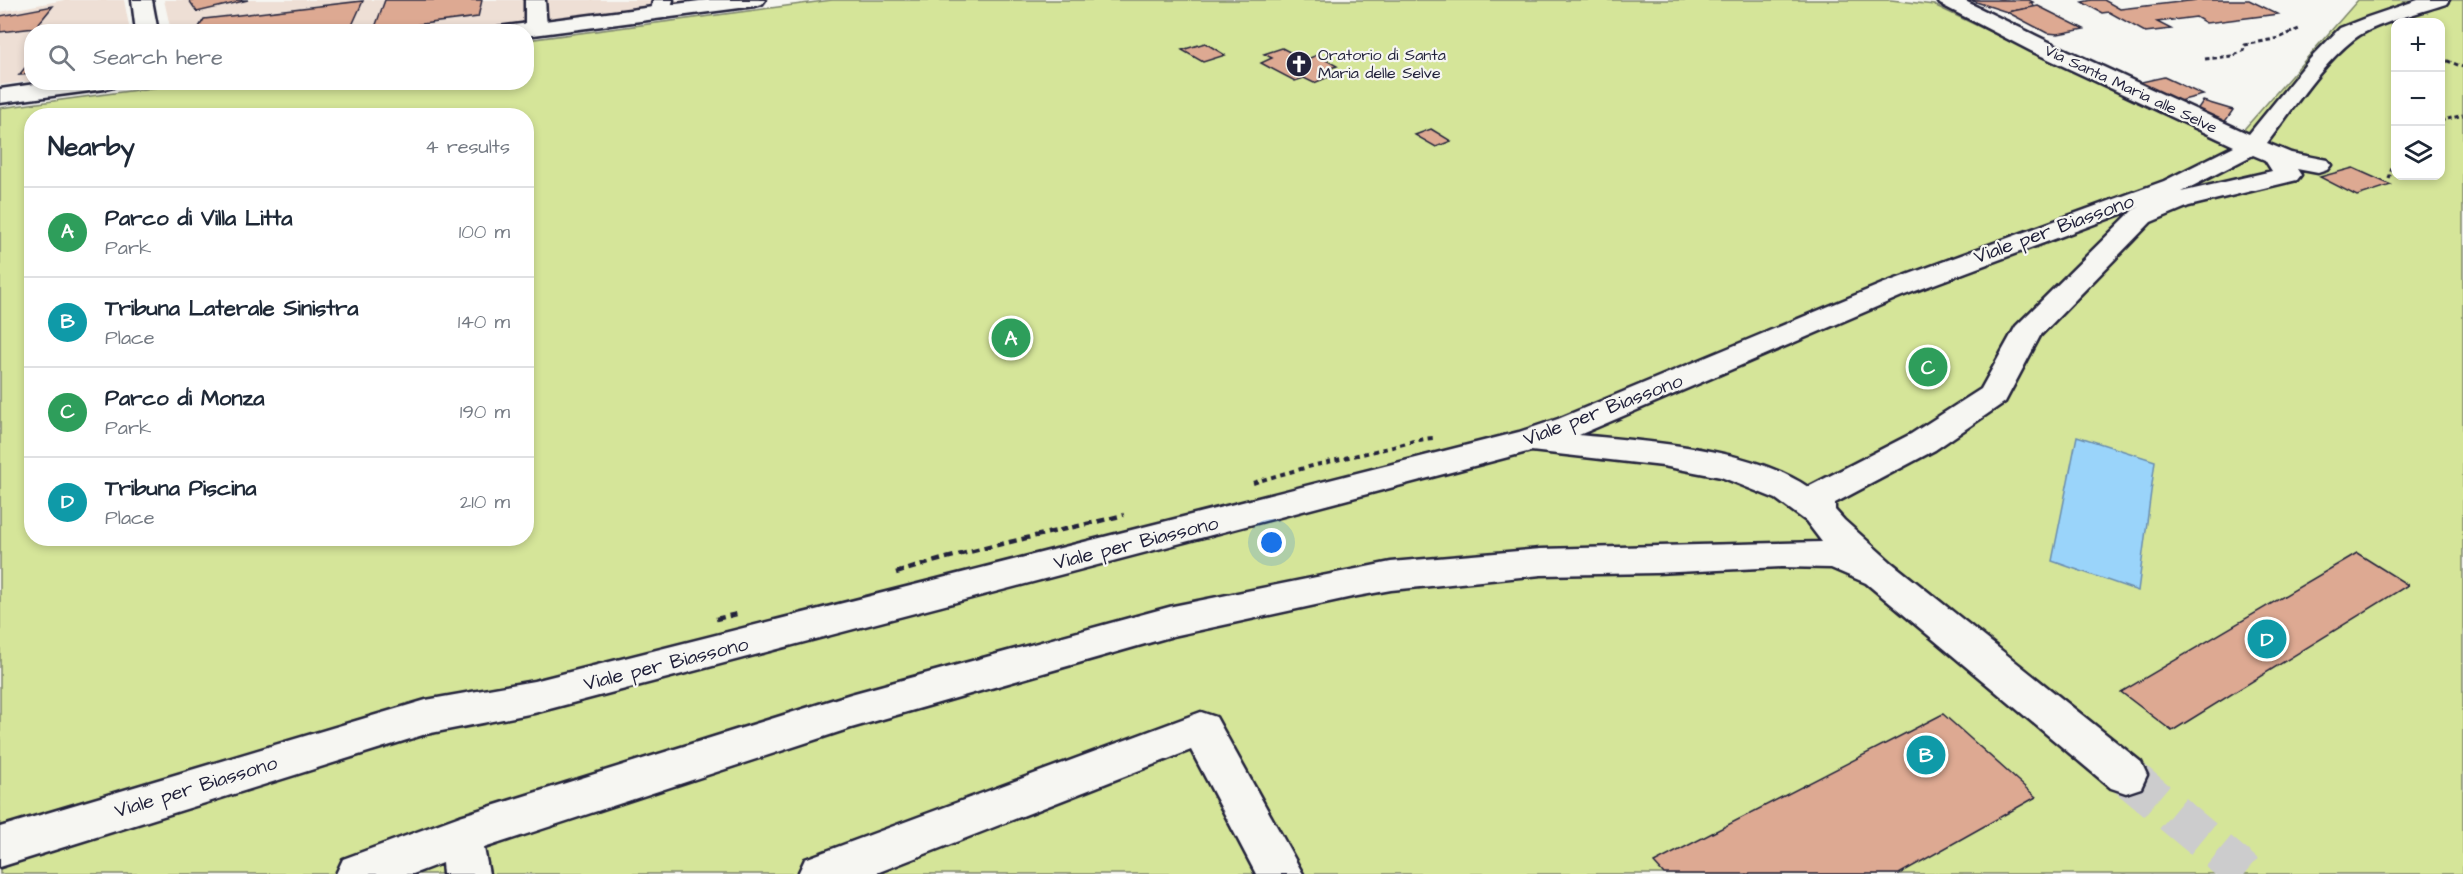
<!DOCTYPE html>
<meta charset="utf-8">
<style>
:root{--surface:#fff;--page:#f6f6f7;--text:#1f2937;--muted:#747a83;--line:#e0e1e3;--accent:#22223b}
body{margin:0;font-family:"Architects Daughter",sans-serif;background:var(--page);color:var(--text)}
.controls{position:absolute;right:18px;top:18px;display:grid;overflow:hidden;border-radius:12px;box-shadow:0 3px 9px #0003}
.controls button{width:54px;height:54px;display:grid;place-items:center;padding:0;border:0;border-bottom:2px solid var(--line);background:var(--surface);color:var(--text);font:30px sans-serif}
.you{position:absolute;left:1272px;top:543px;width:21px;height:21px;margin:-15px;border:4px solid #fff;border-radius:50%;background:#1a73e8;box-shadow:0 0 0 9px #1a73e833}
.badge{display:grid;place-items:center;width:39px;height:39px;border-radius:50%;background:var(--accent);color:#fff;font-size:20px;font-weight:700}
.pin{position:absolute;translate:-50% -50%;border:3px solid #fff;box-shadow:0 2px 6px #0006}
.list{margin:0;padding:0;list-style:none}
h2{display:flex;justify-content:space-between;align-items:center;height:78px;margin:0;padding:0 24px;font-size:26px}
h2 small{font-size:20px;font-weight:400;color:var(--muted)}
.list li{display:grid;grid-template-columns:39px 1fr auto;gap:18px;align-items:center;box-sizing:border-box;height:90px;padding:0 24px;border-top:2px solid var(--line)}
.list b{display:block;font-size:22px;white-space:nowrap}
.list p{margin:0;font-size:20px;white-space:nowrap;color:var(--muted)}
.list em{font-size:20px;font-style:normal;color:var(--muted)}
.icon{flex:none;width:33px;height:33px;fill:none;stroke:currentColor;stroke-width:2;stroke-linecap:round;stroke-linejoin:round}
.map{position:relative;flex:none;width:2463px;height:874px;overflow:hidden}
.search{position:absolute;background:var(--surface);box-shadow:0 3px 9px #0003;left:24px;top:24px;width:510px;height:66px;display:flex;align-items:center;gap:15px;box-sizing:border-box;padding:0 21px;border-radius:24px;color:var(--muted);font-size:22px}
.panel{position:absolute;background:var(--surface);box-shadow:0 3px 9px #0003;left:24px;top:108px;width:510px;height:438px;border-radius:24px}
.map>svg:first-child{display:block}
.built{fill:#eedfd5}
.green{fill:#d5e599;stroke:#7c846a;stroke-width:1.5;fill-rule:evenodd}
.water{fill:#9ad4fa;stroke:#6a8dae;stroke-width:1.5}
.building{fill:#dda992;stroke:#22223b;stroke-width:1.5}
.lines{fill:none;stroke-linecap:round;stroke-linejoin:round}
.minor-tunnel{stroke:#cccccd;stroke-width:40;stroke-dasharray:40 20;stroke-linecap:butt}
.minor-casing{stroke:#22223b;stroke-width:5}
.major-casing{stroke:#22223b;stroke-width:5}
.path-far2{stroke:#22223b;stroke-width:3;stroke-dasharray:4.5 3;stroke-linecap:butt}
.path-far1{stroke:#22223b;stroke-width:4;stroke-dasharray:5 4.5;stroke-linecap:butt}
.path{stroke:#22223b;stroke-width:4.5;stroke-dasharray:8 5;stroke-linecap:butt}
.minor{fill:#f6f6f2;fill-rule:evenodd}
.major{fill:#f6f6f2;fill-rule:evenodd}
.labels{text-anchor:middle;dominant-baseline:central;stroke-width:4.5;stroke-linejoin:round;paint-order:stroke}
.far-poi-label{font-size:16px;fill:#22223b;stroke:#f6f6f2;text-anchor:start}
.far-street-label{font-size:16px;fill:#22223b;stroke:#f6f6f2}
.street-label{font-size:20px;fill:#22223b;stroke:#f6f6f2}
</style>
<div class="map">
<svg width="2463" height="874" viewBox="0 0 2463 874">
<rect width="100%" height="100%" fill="#f6f6f2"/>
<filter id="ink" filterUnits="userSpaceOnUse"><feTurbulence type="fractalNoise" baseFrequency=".0167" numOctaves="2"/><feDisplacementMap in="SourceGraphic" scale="12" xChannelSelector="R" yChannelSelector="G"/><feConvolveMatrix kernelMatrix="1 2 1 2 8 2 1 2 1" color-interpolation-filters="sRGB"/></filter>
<g filter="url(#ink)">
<g class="built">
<path d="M64 0H124L130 31 32 32 31 81 0 85V12Z"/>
<path d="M164 0H696L445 32 171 31Z"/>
</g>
<path class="green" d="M832 0H1891L1934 5 2219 141 2238 136 2358 0H2463V874H0V108L198 82H526L527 40ZM2396 22H2440V176H2396ZM32 116H526V538H32Z"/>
<path class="water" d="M2077 436 2155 461 2138 591 2052 561Z"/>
<g class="building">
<path d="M189 0H248L197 12Z"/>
<path d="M385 0H482L478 17 374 30Z"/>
<path d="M1970 0H2029L2033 2 2030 3 2035 7 2007 12Z"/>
<path d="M2092 0H2104L2120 9 2197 0H2249L2278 14 2206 23 2196 17 2157 22 2171 29 2145 32 2109 12 2102 13 2082 2Z"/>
<path d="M363 1 349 32H196L204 19Z"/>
<path d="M53 6 35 28 0 32V16Z"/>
<path d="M2038 6 2084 29 2058 34 2047 33 2007 12Z"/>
<path d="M1205 43 1225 55 1203 62 1182 50Z"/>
<path d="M1282 48 1305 60 1317 55 1337 66 1324 70 1334 75 1314 83 1304 78 1295 81 1261 63 1272 58 1264 54Z"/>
<path d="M32 59V74L19 75Z"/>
<path d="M2164 77 2203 95 2175 102 2137 83Z"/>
<path d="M2203 101 2233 110 2224 123 2194 114Z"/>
<path d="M1431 129 1451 141 1436 147 1415 135Z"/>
<path d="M2353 168 2391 185 2357 196 2320 177Z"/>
<path d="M2357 553 2408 585 2172 731 2121 692Z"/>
<path d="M1943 714 2036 797 1899 874H1664L1654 863Z"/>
</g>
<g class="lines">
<path class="minor-tunnel" d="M2126 775 2245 874"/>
<defs>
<g id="minor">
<path d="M132 0H152L158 32H136Z"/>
<path d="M525 0H545L547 28 544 33 536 34 528 33 525 28Z"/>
<path d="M653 0H673L668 16 661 18 654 16 651 12Z"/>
<path d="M1937 0H1963L2047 41 2249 134 2310 59 2340 28 2368 17 2418 0H2449L2446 4C2422 12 2373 24 2354 39 2320 66 2294 108 2267 143L2291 153 2327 160 2331 165 2327 170 2318 173 2297 169 2301 175 2297 180 2189 206 2151 222 2040 336 2005 402 1935 450 1835 503V510L1844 520 1892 563 2141 762 2147 775 2141 788 2126 793 2111 788 1866 583 1831 568 1781 567 1656 573 1541 575 1391 590 1352 597 1173 636 851 728 484 848 489 874H443L442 863 413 874H336L343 859 460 816 851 694 1173 606 1391 562 1541 549 1822 542 1806 521 1776 499 1721 477 1663 466 1531 451 534 713 426 734 0 867V827L426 700 534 681 1519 432 1558 419 1882 284 2164 181 2234 146 2031 51 1940 4ZM2253 155 2265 160 2272 171 2181 192ZM2140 207 2133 210 2016 326 1981 389 1911 434 1808 487C1748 447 1649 442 1579 435L1902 296Z"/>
<path d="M1201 712 1216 717 1303 874H1256L1191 750 874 874H798L805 859Z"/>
</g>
<g id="major">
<path d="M707 0H765L762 4 755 6 526 36V32H496L498 27 506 26Z"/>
<path d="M49 82H116L113 87 105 89 0 103V89Z"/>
</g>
</defs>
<use href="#minor" class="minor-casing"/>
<use href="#major" class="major-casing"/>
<g class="path-far2">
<path d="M460 32 486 28"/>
<path d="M2440 58 2463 67"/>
<path d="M2205 59 2232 56 2243 51 2245 45 2279 38 2301 28"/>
<path d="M2440 121 2463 115"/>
<path d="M2389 179 2396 152"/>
</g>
<path class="path-far1" d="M1253 483C1296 469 1340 459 1384 449 1403 445 1415 439 1434 438"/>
<g class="path">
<path d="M896 573C970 549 1048 534 1124 515"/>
<path d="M716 619 741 613"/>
</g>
<use href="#minor" class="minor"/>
<use href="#major" class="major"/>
</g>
</g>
<defs>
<symbol id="church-disc" viewBox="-11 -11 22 22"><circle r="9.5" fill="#22223b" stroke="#f6f6f2"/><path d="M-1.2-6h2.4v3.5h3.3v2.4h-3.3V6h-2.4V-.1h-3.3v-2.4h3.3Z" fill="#fff"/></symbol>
</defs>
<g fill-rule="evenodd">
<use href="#church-disc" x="1284" y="49" width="30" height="30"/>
</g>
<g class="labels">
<g class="far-poi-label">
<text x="1318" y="55">Oratorio di Santa<tspan x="1318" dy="18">Maria delle Selve</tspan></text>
</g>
<g class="far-street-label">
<text transform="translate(2131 89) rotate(25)">Via Santa Maria alle Selve</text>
</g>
<g class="street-label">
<text transform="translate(2054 229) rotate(-20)">Viale per Biassono</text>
<text transform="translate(1603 410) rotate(-21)">Viale per Biassono</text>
<text transform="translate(1136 543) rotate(-14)">Viale per Biassono</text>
<text transform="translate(666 664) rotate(-14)">Viale per Biassono</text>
<text transform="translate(196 787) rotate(-17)">Viale per Biassono</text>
</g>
</g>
</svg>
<div class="controls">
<button>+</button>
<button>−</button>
<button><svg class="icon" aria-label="layers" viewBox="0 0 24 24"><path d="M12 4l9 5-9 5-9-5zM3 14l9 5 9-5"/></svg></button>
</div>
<div class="you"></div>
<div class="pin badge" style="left:1011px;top:338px;background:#2e9e5b">A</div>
<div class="pin badge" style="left:1926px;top:755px;background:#0f9aa8">B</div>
<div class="pin badge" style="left:1928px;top:367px;background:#2e9e5b">C</div>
<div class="pin badge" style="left:2267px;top:639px;background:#0f9aa8">D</div>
<div class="search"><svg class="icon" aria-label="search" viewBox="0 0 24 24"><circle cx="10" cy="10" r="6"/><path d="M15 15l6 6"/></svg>Search here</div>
<section class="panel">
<h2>Nearby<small>4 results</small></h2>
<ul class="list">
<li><span class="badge" style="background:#2e9e5b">A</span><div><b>Parco di Villa Litta</b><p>Park</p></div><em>100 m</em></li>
<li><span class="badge" style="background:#0f9aa8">B</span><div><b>Tribuna Laterale Sinistra</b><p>Place</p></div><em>140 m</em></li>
<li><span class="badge" style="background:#2e9e5b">C</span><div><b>Parco di Monza</b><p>Park</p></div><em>190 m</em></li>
<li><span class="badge" style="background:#0f9aa8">D</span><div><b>Tribuna Piscina</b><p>Place</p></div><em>210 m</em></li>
</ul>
</section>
</div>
